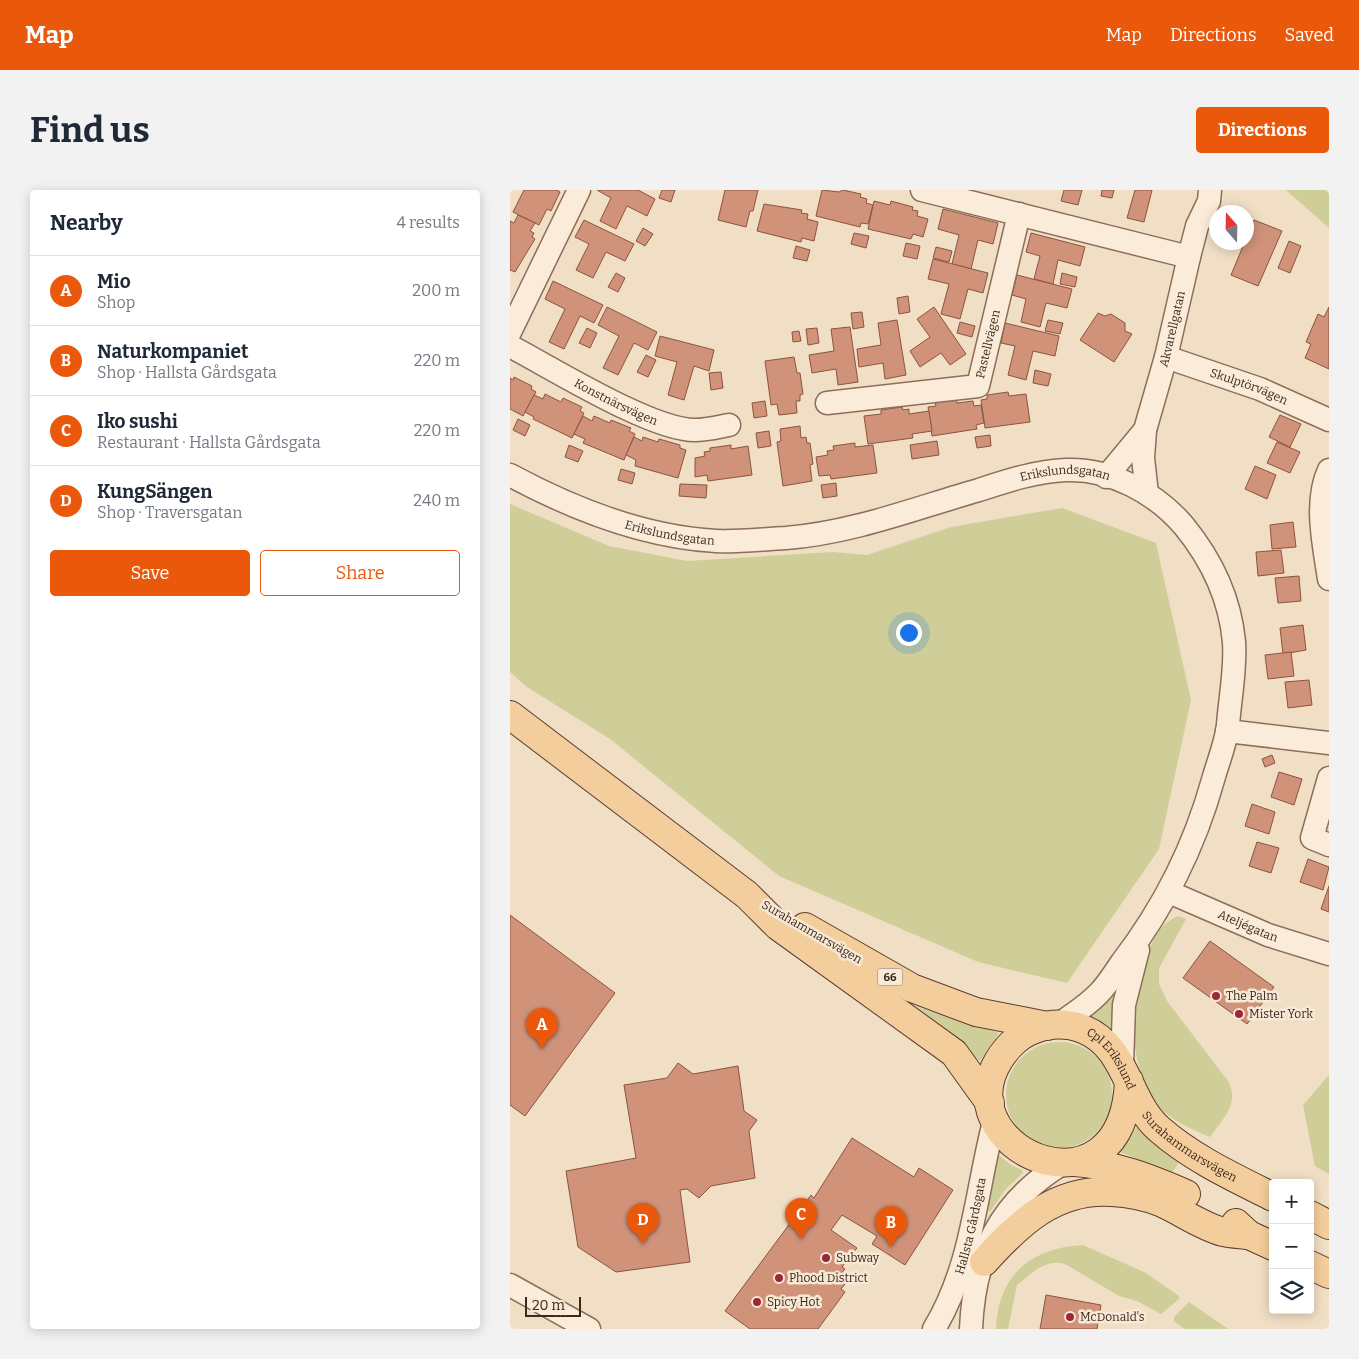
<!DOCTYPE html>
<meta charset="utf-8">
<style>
:root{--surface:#fff;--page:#f2f2f3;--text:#1f2937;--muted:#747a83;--line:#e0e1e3;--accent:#ea580c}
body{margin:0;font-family:Bitter,serif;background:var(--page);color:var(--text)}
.controls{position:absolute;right:15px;bottom:15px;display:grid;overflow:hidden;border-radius:5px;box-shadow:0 2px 12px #0003}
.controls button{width:45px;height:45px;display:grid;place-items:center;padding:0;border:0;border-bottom:1px solid var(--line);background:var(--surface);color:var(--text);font:25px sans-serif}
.compass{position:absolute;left:699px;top:15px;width:45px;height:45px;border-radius:50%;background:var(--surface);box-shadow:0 2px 12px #0003;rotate:340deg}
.scale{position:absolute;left:15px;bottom:12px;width:56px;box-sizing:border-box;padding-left:5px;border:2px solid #3c291e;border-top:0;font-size:14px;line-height:18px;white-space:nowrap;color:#3c291e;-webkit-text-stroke:4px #f7e9d5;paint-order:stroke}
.you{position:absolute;left:398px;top:442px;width:18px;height:18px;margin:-12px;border:4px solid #fff;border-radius:50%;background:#1a73e8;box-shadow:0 0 0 8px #1a73e833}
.badge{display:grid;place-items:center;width:32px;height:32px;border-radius:50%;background:var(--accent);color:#fff;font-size:16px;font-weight:700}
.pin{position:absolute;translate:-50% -41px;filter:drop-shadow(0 1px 2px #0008)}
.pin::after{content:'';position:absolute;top:26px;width:18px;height:15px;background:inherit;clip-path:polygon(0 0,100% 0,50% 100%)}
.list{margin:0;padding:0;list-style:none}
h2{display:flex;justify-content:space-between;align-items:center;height:65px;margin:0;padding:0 20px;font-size:21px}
h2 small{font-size:16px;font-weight:400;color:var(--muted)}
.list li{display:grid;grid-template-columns:32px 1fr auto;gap:15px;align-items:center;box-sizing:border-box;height:70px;padding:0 20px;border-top:1px solid var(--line)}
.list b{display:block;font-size:19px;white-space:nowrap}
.list p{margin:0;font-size:16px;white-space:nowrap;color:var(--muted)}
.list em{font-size:16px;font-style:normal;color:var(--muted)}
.actions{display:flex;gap:10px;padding:15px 20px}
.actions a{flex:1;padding:11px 0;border:1px solid var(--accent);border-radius:5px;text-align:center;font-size:18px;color:var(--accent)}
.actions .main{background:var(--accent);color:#fff}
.icon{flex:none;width:28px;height:28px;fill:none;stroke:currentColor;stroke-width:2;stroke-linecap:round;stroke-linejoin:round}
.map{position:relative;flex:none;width:819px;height:1139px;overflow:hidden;border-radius:5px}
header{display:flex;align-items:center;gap:30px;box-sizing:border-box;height:70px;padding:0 25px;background:var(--accent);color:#fff}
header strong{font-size:24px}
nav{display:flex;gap:28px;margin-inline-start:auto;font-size:18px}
.intro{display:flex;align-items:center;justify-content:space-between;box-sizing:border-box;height:120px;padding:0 30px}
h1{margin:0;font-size:35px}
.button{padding:12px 22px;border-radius:5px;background:var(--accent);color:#fff;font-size:18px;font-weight:700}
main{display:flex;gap:30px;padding:0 30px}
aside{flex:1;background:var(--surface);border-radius:5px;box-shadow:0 2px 12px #0003}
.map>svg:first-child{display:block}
.green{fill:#cfce98}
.building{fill:#d09279;stroke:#8d533e}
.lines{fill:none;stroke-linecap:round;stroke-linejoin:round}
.minor-casing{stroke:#8c6e5a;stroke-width:25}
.major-casing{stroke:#5a3d2e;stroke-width:30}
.minor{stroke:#faecd9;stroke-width:22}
.major{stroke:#f4cd9c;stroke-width:28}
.poi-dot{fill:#9e2737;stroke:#f7e9d5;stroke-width:2}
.labels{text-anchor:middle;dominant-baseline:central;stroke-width:5;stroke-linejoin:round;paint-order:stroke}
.shield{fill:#f7e9d5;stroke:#746355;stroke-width:1}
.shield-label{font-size:11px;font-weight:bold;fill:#3c291e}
.street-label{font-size:12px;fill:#3c291e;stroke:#f7e9d5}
.poi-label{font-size:12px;fill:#3c291e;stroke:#f7e9d5;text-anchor:start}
</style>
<header>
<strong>Map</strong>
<nav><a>Map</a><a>Directions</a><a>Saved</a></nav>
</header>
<div class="intro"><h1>Find us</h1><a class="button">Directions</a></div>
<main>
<aside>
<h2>Nearby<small>4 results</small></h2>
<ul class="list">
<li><span class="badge">A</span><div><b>Mio</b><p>Shop</p></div><em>200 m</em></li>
<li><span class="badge">B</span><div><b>Naturkompaniet</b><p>Shop · Hallsta Gårdsgata</p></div><em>220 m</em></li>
<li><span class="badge">C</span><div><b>Iko sushi</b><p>Restaurant · Hallsta Gårdsgata</p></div><em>220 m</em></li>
<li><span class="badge">D</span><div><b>KungSängen</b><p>Shop · Traversgatan</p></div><em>240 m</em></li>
</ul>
<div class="actions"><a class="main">Save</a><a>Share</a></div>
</aside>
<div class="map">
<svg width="819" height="1139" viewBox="0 0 819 1139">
<rect width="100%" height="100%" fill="#f0dec5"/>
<g class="green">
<path d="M776 0H819V38Z"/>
<path d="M0 314 99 356 177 371 322 362 357 365 441 337 552 318 646 353 681 510 649 659 557 793 468 772 269 686 100 549 17 497 0 482Z"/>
<path d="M668 726 676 729 649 778V794L657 811 718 891C730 914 713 928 700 947 676 937 649 925 637 900 623 869 617 816 628 784 630 775 635 767 639 759 646 744 652 733 668 726Z"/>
<path d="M601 802 604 804 602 838 578 824Z"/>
<path d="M401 815 489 843 470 871Z"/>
<circle cx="549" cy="905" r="53"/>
<path d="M819 885V984L805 976 793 915Z"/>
<path d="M627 937 641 952 669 972 662 983 610 962Z"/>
<path d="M490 966 501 975 512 980 513 983 495 1000 480 1022 477 1020 487 967Z"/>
<path d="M573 1055 636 1083 669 1106V1109L651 1124 627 1111 609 1106 557 1075C537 1067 522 1083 507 1095L498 1139H486C488 1085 520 1058 573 1055Z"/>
<path d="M679 1112 718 1139H674L664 1131V1127Z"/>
</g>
<g class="building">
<path d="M14 0H47L50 2 41 21 37 19 29 35 3 22Z"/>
<path d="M87 0H128L145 9 137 26 117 16 106 39 90 31 101 8Z"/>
<path d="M152 0H165L161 12 149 8Z"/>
<path d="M215 0H248L243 21H240L236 37 208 30Z"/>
<path d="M312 0 329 2 333 0 351 4 350 7 357 9 356 13 363 15 358 34 351 33 350 37 306 26Z"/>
<path d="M554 0H572L568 15 551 11Z"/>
<path d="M592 0H604L602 8 591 6Z"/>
<path d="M625 0H642L634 32 617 28Z"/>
<path d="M364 11 380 15 381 11 403 17 402 20 408 21 407 26 418 29 413 47 403 44 401 49 358 39Z"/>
<path d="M254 14 292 20 291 23 298 24 297 29 308 32 304 51 292 48 291 52 247 41Z"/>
<path d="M433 19 488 33 483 54 468 50 461 79 442 74 449 45 428 39Z"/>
<path d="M8 25 25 33 20 41 24 43 22 47 25 49 5 82 0 80V31L4 33Z"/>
<path d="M74 30 124 54 115 71 96 62 83 88 66 80 79 54 65 47Z"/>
<path d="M744 30 772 41 748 96 721 85Z"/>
<path d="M133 38 143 44 135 56 126 51Z"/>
<path d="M344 43 359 46 356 58 341 54Z"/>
<path d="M521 43 575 57 570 76 548 70 543 94 524 89 530 66 516 62Z"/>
<path d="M779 51 791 56 780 83 768 78Z"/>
<path d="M396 53 410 56 407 69 393 66Z"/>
<path d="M286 56 300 60 297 71 283 68Z"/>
<path d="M426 57 442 61 439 72 423 68Z"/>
<path d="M423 69 478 83 473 103 458 99 450 129 431 124 439 94 418 89Z"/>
<path d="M106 83 115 88 108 102 98 97Z"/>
<path d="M552 83 567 87 565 97 550 94Z"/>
<path d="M507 85 562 99 557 118 536 113 530 137 511 132 516 109 502 105Z"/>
<path d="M43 91 93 115 84 133 70 126 54 159 39 152 55 119 35 109Z"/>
<path d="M398 106 400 122 389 124 387 108Z"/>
<path d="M97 117 147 142 138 160 124 153 108 185 93 178 109 146 88 135Z"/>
<path d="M424 117 456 164 440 175 431 163 410 177 400 161 420 147 407 129Z"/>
<path d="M819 117V179L795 168 801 154 796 152 808 124 814 127Z"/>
<path d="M352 122 354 137 343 139 341 123Z"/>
<path d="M588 123 595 126 601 124 615 133V141L622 144 604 172 570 150Z"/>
<path d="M387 130 396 185 375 189 373 173 349 177 347 159 371 155 368 133Z"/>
<path d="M538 130 553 133 550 144 535 141Z"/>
<path d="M450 132 465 136 462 147 447 143Z"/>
<path d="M495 133 549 146 545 166 523 161 516 190 498 185 505 156 491 153Z"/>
<path d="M340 137 348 192 328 195 326 179 302 183 299 165 324 161 321 139Z"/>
<path d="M77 138 87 143 80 158 69 153Z"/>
<path d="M307 138 309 153 298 155 296 139Z"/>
<path d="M289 141 291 151 283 152 282 142Z"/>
<path d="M150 146 204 160 199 181 184 176 174 210 158 205 167 172 145 166Z"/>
<path d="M136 165 146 170 138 187 127 182Z"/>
<path d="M284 167 287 183H290L293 204 290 205V211H286L287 223 269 225 267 214 261 215 255 171Z"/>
<path d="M525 180 541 184 538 196 523 193Z"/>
<path d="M211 182 213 198 201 200 199 183Z"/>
<path d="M4 187 22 196 21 199 26 202 13 226 0 219V188L3 190Z"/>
<path d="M498 202 499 206 516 204 520 232 475 238 471 210 477 209V205Z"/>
<path d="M35 204 51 212 53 208 72 217 70 221 74 223 62 248 23 229 24 227 15 222 24 205 33 209Z"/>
<path d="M446 209 447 213 463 211 464 216 471 215 474 233 466 235 467 239 422 246 418 217 426 216 425 212Z"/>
<path d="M255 211 257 226 244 228 242 213Z"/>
<path d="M392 217 393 220 399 219V224L419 221 422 241 402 244 403 248 358 254 354 226 371 224V220Z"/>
<path d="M770 225 791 234 780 257 759 247Z"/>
<path d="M73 226 82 231 84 226 100 233 101 230 121 238 119 241 125 244 114 270 73 253 75 249 64 244Z"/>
<path d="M8 229 20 235 15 246 3 240Z"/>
<path d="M290 236 291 248 296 247 297 253H300L303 274 300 275 302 291 273 296 267 252 271 251 270 239Z"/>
<path d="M259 241 261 256 248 258 246 243Z"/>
<path d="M480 245 481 256 467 258 465 247Z"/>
<path d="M124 247 132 251 133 247 148 252 149 249 170 255V258L176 260 168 288 125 276 126 270 116 265Z"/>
<path d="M427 251 429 265 402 269 400 255Z"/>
<path d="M767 252 790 262 780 283 757 273Z"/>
<path d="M345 253V257L363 255 367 283 321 289 320 285 309 286 306 267 318 265 317 261 324 260 323 256Z"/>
<path d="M59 255 73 261 68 272 55 267Z"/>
<path d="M221 255V259L238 256 242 285 198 291 197 285 185 287V268L195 266 194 262 200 261V258Z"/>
<path d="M745 276 766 285 757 309 735 299Z"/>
<path d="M111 279 125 283 122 294 108 290Z"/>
<path d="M326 293 327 306 313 308 311 295Z"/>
<path d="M170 294 197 295 196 308 169 306Z"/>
<path d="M783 332 786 357 762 359 760 335Z"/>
<path d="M771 360 774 383 748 386 746 362Z"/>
<path d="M789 386 791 411 768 413 765 388Z"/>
<path d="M793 435 796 460 773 464 770 438Z"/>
<path d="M781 462 784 486 758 489 755 465Z"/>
<path d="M799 490 802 515 778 518 775 492Z"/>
<path d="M762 565 765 573 755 577 752 569Z"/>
<path d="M769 582 792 589 784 615 761 607Z"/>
<path d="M742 614 765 622 759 644 735 636Z"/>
<path d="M747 652 769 658 761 683 739 676Z"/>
<path d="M798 669 819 677 813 700 790 692Z"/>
<path d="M819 696V722L811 719Z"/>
<path d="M0 725 105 803 15 926 0 915Z"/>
<path d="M700 751 764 797 737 834 673 788Z"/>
<path d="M168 873 183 884 228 876 234 921 247 930 239 941 245 988 201 996 189 1008 177 999 170 1000 180 1072 106 1082 68 1057 56 981 126 968 114 895 157 888Z"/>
<path d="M342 948 404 987 409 978 443 1000 395 1075 362 1054 367 1046 332 1025 321 1040 347 1058 332 1077 335 1079 330 1085 338 1090 331 1099 335 1102 308 1139H240L215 1121 301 1005 304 1008Z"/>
<path d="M536 1105 591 1115 587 1139H530Z"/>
</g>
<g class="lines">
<defs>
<g id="minor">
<path d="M412 0 679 67"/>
<path d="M0 142 69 0"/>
<path id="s1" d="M0 156C42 178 141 240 185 240 196 240 208 237 219 235"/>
<path id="s2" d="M656 167 750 199 819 230"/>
<path id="s3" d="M317 213 468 196 509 24"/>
<path d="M819 280C804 312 814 355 819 389"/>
<path id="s4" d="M0 285C63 319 134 347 206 351 229 352 253 349 276 348 342 343 406 318 469 300 496 291 527 281 556 280 600 278 646 303 674 336 701 369 720 408 724 452 726 479 720 508 718 535 716 553 708 572 703 590 684 658 655 716 612 772 605 782 598 794 589 803 578 815 562 825 549 834"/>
<path d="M596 287 635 240"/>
<path id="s5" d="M637 304 633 268 635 240 656 167 679 67 687 36 699 11 700 0"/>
<path d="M717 541 819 553"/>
<path d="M819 588 802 648 819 655"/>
<path id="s6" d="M659 702 758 745 819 764"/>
<path d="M612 875 614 815 628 760"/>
<path d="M0 1095 79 1139"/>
<path id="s7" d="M424 1139C463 1075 466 999 485 928"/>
<path d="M461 1139C464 1066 489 1012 552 974"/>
</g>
<g id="major">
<path d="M0 525 237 705 268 736 444 863 480 913"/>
<path d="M295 737 402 798 466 822 537 836"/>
<path id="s8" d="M619 891C613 1033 443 964 485 877 493 861 507 845 525 839 540 833 558 833 573 839 618 857 616 910 649 939 682 968 723 987 763 1007"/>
<path d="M565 972C606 975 639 988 676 1004"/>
<path d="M800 1025 819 1035"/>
<path d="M726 1033 739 1045 763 1056"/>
<path d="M474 1072C509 1033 546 998 602 1002 619 1003 635 1006 650 1012 671 1021 691 1036 713 1042 721 1044 731 1044 739 1045"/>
<path d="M800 1075 819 1084"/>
</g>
</defs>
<use href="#minor" class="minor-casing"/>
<use href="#major" class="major-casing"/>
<use href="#minor" class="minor"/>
<use href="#major" class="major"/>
</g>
<g class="poi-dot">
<circle cx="706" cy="806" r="5"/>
<circle cx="729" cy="824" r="5"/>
<circle cx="316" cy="1068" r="5"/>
<circle cx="269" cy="1088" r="5"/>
<circle cx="247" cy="1112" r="5"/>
<circle cx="560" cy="1127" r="5"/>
</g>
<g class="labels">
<rect class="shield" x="367.5" y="778.5" width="25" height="17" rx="4"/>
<g class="shield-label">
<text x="380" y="787">66</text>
</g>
<g class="street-label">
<text stroke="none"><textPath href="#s5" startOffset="169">Akvarellgatan</textPath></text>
<text stroke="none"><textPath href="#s3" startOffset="195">Pastellvägen</textPath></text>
<text stroke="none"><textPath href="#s2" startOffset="88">Skulptörvägen</textPath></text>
<text stroke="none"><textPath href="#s1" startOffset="120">Konstnärsvägen</textPath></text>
<text stroke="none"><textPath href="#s4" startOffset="576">Erikslundsgatan</textPath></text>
<text stroke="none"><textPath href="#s4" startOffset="171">Erikslundsgatan</textPath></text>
<text stroke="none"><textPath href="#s6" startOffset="86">Ateljégatan</textPath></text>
<text transform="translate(302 742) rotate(30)">Surahammarsvägen</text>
<text stroke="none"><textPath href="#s8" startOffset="405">Cpl Erikslund</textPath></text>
<text stroke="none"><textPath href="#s8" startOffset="526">Surahammarsvägen</textPath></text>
<text stroke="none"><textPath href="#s7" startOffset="110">Hallsta Gårdsgata</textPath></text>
</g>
<g class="poi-label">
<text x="716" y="806">The Palm</text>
<text x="739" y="824">Mister York</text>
<text x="326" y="1068">Subway</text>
<text x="279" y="1088">Phood District</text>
<text x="257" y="1112">Spicy Hot</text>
<text x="570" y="1127">McDonald's</text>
</g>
</g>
</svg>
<div class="controls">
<button>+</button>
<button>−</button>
<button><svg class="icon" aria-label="layers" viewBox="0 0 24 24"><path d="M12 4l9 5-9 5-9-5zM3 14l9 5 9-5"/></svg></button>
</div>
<svg class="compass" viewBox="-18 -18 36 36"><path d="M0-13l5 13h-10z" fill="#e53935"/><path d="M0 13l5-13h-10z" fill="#747a83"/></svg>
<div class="scale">20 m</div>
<div class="you"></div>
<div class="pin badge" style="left:32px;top:859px">A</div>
<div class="pin badge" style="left:381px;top:1057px">B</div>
<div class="pin badge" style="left:291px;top:1049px">C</div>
<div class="pin badge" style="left:133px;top:1054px">D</div>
</div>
</main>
